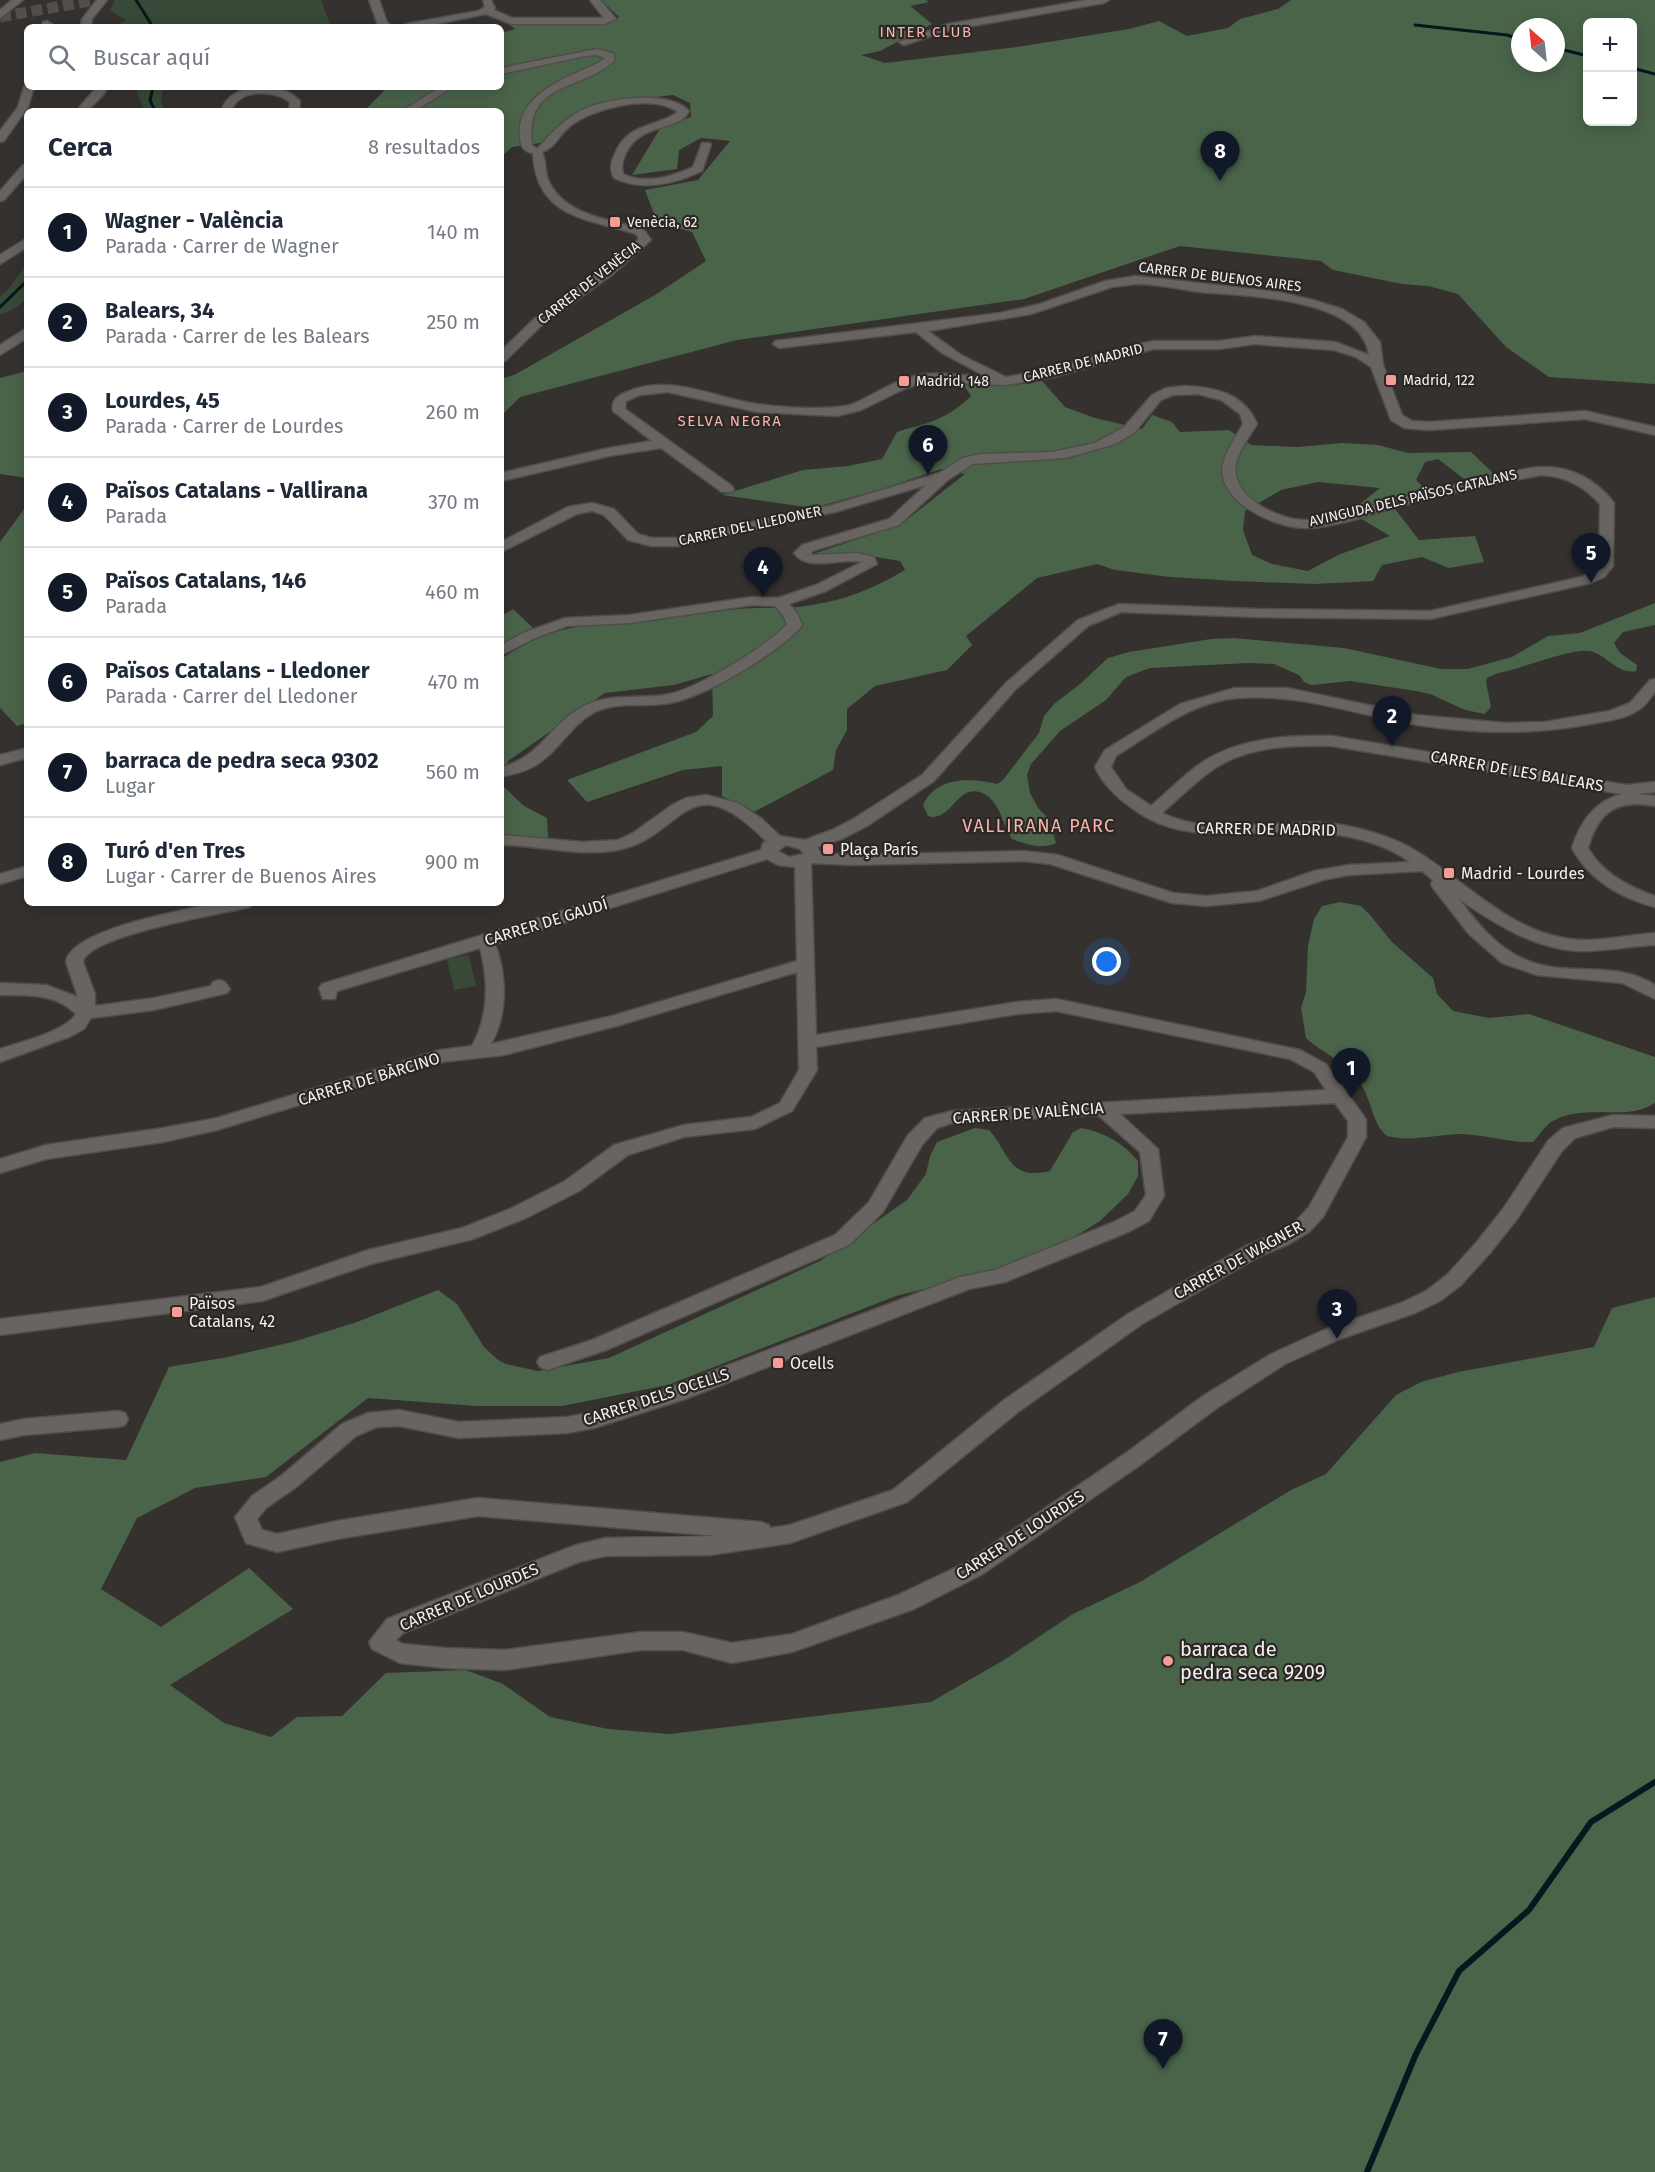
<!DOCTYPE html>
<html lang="es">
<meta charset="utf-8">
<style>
:root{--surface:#fff;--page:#f6f6f7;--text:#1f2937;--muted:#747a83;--line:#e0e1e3;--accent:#111827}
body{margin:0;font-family:"Fira Sans",sans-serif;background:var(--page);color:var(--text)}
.controls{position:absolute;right:18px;top:18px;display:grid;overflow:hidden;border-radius:9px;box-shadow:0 3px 15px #0003}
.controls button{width:54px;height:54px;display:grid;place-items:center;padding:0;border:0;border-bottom:2px solid var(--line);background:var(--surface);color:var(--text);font:30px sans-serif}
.compass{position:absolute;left:1511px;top:18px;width:54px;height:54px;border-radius:50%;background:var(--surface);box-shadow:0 3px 15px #0003;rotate:333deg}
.you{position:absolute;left:1107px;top:962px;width:21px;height:21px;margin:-15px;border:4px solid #fff;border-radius:50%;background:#1a73e8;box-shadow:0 0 0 9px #1a73e833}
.badge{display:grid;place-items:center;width:39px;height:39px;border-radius:50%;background:var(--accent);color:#fff;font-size:20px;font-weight:700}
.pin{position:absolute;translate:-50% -50px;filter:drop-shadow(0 2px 3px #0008)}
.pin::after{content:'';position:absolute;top:32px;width:21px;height:18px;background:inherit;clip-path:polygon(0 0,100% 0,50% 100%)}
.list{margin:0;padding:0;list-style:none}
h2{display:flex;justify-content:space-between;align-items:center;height:78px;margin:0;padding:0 24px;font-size:26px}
h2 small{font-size:20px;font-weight:400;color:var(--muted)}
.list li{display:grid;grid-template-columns:39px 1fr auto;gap:18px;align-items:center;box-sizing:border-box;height:90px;padding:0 24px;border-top:2px solid var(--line)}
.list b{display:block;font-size:22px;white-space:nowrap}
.list p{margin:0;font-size:20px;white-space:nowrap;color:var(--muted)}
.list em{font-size:20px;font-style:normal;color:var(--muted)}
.icon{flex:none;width:33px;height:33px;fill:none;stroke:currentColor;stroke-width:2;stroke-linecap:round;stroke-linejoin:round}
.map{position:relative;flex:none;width:1655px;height:2172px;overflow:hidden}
.search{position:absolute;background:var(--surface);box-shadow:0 3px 15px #0003;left:24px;top:24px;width:480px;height:66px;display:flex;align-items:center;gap:15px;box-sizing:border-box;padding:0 21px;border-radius:9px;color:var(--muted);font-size:22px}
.panel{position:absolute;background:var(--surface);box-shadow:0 3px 15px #0003;left:24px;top:108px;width:480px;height:798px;border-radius:9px}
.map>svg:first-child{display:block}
.green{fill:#384937}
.forest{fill:#4a644a;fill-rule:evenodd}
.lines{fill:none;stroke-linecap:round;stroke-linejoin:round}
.stream-far1{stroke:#03191e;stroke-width:3}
.stream{stroke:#03191e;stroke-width:6}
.highway-tunnel{stroke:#524e4c;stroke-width:11;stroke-dasharray:11 5;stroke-linecap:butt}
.minor-casing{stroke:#504d4b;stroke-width:3}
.minor{fill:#686462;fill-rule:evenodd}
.poi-dot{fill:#f59c94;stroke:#2b2725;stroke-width:2}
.labels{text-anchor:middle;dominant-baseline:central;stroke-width:4.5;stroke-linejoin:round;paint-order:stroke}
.far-poi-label{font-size:14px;fill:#f4f1f0;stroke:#2b2725;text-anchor:start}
.far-street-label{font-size:14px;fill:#f4f1f0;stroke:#2b2725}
.far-neighbourhood-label{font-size:15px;letter-spacing:1.5px;fill:#f7b4ad;stroke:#2b2725}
.street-label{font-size:16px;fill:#f4f1f0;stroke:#2b2725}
.poi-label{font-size:16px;fill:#f4f1f0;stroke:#2b2725;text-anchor:start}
.neighbourhood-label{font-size:18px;letter-spacing:1.5px;fill:#f7b4ad;stroke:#2b2725}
.near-poi-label{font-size:20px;fill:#f4f1f0;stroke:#2b2725;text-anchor:start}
</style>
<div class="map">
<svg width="1655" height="2172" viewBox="0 0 1655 2172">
<rect width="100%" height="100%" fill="#35312f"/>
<g class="green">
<path d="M115 0H321L331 27H110L120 24 126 20 110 11Z"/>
<path d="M138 87H163L161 102 166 111H145L137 94Z"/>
<path d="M27 263V298L17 307 0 315V296L7 291Z"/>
<path d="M469 955 476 986 454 990 447 959Z"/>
</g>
<g class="forest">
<path d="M601 0H926L929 2 910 6 932 24 880 51 861 55 885 63 1017 47 1129 29 1159 21 1187 36 1228 28 1240 19 1278 9 1291 0H1655V384L1549 377 1506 347 1458 294 1428 286 1402 284 1333 270 1321 261 1180 246 1024 299 737 340 520 397 501 416V379L516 374 655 295 706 261 692 232 657 222 645 190 698 180 730 141 701 138 679 150 677 169 632 175 661 127 691 117 690 103 673 95 594 104 540 143 512 147 501 157V111H364L387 88 357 87H501V33L515 29 509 24 612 22 619 17ZM1588 22H1632V122H1588ZM1520 27H1556V63H1520Z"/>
<path d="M27 371V478L0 474V378Z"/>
<path d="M1042 381 1065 407 1095 418 1142 429 1152 415 1172 422 1180 432 1229 430 1251 445 1298 447 1342 443 1378 445 1408 453 1471 452 1494 474 1467 481 1438 459 1425 462 1416 480 1427 491 1350 512 1380 488 1318 482 1281 490 1245 511 1243 530 1252 555 1272 564 1308 571 1338 555 1390 536 1358 517 1395 509 1419 540 1475 536 1484 562 1449 568 1422 557 1382 565 1373 581 1314 584 1236 581 1170 577 1115 570 1097 564 1037 578 966 636 972 645 947 670 875 686 847 709V730L836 750 833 770 754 812 722 796V766L683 770 587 802 567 780 696 732 713 716 712 674 674 685 605 693 508 761 501 782V659C554 624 579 626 639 622 672 619 706 612 739 609 759 607 779 609 798 607 840 602 869 591 905 570L900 561 853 553 813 554 900 525 965 474 941 469 882 489 813 508 722 495 803 470 848 466 882 459 897 432C929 422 945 421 971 396L964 385 1007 386Z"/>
<path d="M27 505V723L17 726 0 708V542Z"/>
<path d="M1655 603V625L1623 632 1614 643 1620 653 1637 665 1636 671C1618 675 1607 655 1590 651 1571 648 1521 669 1498 673L1487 678 1486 682 1491 707 1485 714 1465 710 1430 694 1416 691 1350 681 1311 685 1304 682 1299 675 1274 664 1248 663 1150 668 1126 677 1106 700 1060 731 1031 764 1027 775 1030 793 1038 808 1049 819 1056 843C1042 850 1025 844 1012 839 1003 826 1001 807 989 797 958 775 953 824 928 816L923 805C937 776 970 778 997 784L1003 780 1039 733 1044 716 1054 704 1080 684 1108 658 1129 652 1211 639 1234 638 1344 648 1441 669H1468L1512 657 1548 636 1580 633Z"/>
<path d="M513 609 533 628 501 645V616Z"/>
<path d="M501 784 524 806 547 818 548 838 501 837Z"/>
<path d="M1340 902 1361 906 1370 915 1392 942 1433 978 1437 994 1453 1011 1489 1018 1529 1014 1655 1057V1103C1628 1122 1584 1103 1553 1121 1544 1126 1540 1135 1533 1142 1508 1143 1483 1134 1458 1134 1434 1135 1410 1142 1387 1136 1372 1123 1372 1102 1362 1086 1347 1061 1326 1056 1306 1038L1301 1008 1306 992 1308 946 1314 919 1322 906Z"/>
<path d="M975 1128 989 1130C1009 1151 1007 1181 1050 1171L1073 1132 1081 1128C1104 1132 1122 1142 1138 1161V1176L1128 1194 1100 1221 1060 1246 996 1271 896 1296 668 1385 562 1406H477L368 1398 266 1477 195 1488 137 1518 101 1589 161 1627 249 1568 293 1609 170 1685 224 1723 271 1737 297 1717 342 1716 386 1673 466 1670 503 1684 550 1717 608 1729 670 1734 931 1702 1004 1660 1073 1614 1140 1582 1291 1490 1326 1474 1396 1395 1421 1382 1458 1372 1594 1347 1612 1308 1655 1297V2172H0V1462L35 1453 126 1460 169 1367 228 1357 296 1341 357 1322 438 1290 457 1304 484 1347 498 1360 506 1364 538 1371 609 1358 820 1261 907 1200 926 1174 930 1156 937 1142Z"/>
</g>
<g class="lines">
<g class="stream-far1">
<path d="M136 0 153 27"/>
<path d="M1415 25 1507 35 1520 39"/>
<path d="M1556 48 1588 56"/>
<path d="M1632 68 1655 74"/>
<path d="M153 87 150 100 155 111"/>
<path d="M0 307 27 281"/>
</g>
<path class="stream" d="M1367 2172 1416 2054 1459 1971 1529 1910 1591 1822 1655 1782"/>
<path class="highway-tunnel" d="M0 17 95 0"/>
<defs>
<g id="minor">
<path d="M12 0H23L0 18V10Z"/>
<path d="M97 0H107L92 19 91 27H81L82 19Z"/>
<path d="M369 0H379L387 22 392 27 378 25Z"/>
<path d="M483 0H491L495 8 494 10 512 18H604L590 0H600L616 19 604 24H511L486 14 422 27H401L406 24 478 11 485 7Z"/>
<path d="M1087 0H1109L1104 3 950 30 904 45 899 42 948 24Z"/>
<path d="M47 21 52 24 51 27H41L43 22Z"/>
<path d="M597 49 614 54V61C582 91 524 81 532 145L537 149C550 135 561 122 578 112 602 98 669 89 689 111 680 131 642 123 627 151 623 158 621 166 623 174 645 185 671 177 693 167L702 143H710L711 145 702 171C674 184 643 192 614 178 610 171 610 164 614 156 627 122 653 129 678 112 652 93 592 108 569 127 559 135 555 148 542 152 547 162 544 174 550 184 568 217 612 219 644 230L651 240 613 274 542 325 505 361 501 362V351L534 319 605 268 639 239 636 234C586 218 536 218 533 153 523 152 521 146 520 137 516 101 553 83 580 71 588 67 599 64 605 58L596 55 585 56 501 74V68Z"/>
<path d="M27 84V87H34L28 107 4 141 0 142V131L18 107 24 87Z"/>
<path d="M97 87H107L104 94 87 111H76Z"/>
<path d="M256 87C273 87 289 89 300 101L299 111H289L290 102C273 89 239 89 231 111H221C227 94 240 90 256 87Z"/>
<path d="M440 87H453L415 111H402Z"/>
<path d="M27 164V174L4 200 0 201V191L23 165Z"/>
<path d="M27 238V247L0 264V255Z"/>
<path d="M1136 276 1278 292 1313 300 1342 309 1364 322 1380 342 1383 365 1402 415 1412 421 1429 422 1585 411 1655 427V435L1585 419 1429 430 1404 428 1391 420 1371 367 1356 357 1334 350 1255 344 1219 349H1154L1053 377 1006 385 926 382 906 388 861 410 837 416 757 412 668 392 640 395 626 401 625 409 732 486 734 489 732 492H722L661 448 609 456 501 481V473L609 448 652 441 613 411C611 400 617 396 627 392 670 373 714 398 757 404 779 407 834 411 853 404 876 394 899 377 925 374 944 372 965 376 985 376L942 353 916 332 779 348 773 344 775 341 1000 313 1040 304 1105 281ZM1136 284C1158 284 1179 289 1200 292 1244 296 1362 297 1369 355L1335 342 1255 336 1219 341H1154L1129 346 1051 369 1006 377 961 355 928 331 1031 314 1112 287Z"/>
<path d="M27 328V338L0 355V345Z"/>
<path d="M1184 386C1214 387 1244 393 1257 424 1250 435 1241 448 1237 460 1226 496 1279 521 1308 520 1328 519 1350 511 1370 506 1411 495 1452 485 1494 476 1510 473 1527 467 1543 467 1571 466 1598 481 1614 503L1613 566 1604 577 1591 583 1430 619 1256 617 1121 612 1088 626 1016 689 934 781 867 826 844 838 817 847 821 853 852 855 1024 851 1058 855 1173 893 1206 896 1257 891 1314 871 1349 865 1410 862C1385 844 1354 836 1323 833 1262 827 1192 848 1139 813 1120 800 1105 788 1095 767L1105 750 1180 704 1235 688H1287L1416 715 1505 723 1545 722 1609 711 1630 703 1650 680 1655 679V692C1650 698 1646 705 1640 709 1623 721 1598 722 1579 726 1525 735 1471 733 1417 725 1357 715 1299 693 1238 698 1193 701 1153 733 1116 756L1111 767 1126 789 1151 806C1166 793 1181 778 1197 766 1235 738 1286 735 1332 736L1626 785 1655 782V792L1638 794 1655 796V806C1617 799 1599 811 1588 848 1602 873 1629 887 1655 896V907C1621 898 1589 880 1572 848 1580 822 1595 801 1622 794L1332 746C1289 745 1244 746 1208 773 1192 785 1177 800 1162 813 1220 841 1291 812 1352 827 1374 832 1397 839 1416 851 1464 880 1506 928 1564 938 1594 944 1625 935 1655 933V945C1629 946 1603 952 1576 951 1533 948 1494 923 1459 899 1477 923 1497 948 1526 960 1567 978 1615 959 1655 985V999L1622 983 1537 975 1502 963 1469 934 1433 888 1431 884 1433 880 1422 871 1349 875 1323 880 1259 901 1206 906 1172 903 1050 864 1024 861 852 865 811 863 816 1035 1017 1002 1056 999 1300 1050 1326 1064 1363 1115 1366 1120V1137L1323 1217 1309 1232 1289 1244 1260 1256 1142 1324 1018 1412 907 1502 790 1543 710 1555 605 1556 579 1562 403 1633 396 1640 403 1644 445 1648 504 1650 641 1632H683L732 1643 792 1634 898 1595 965 1563 1126 1453 1203 1396 1271 1354 1326 1329 1401 1303 1426 1291 1447 1275 1476 1243 1503 1209 1548 1141 1563 1128 1613 1115 1655 1116V1128L1613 1127 1575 1138 1562 1151 1517 1219 1490 1253 1461 1285 1440 1301 1415 1313 1340 1339 1285 1364 1217 1408 1140 1465 981 1575 914 1609 792 1652 732 1663 683 1650H641L504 1670 445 1668 400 1663 372 1649 369 1642 387 1619 576 1545 605 1538 717 1536 478 1516 337 1539 277 1552 246 1543 235 1517 252 1496 281 1476 342 1424 368 1413 399 1410 459 1422 567 1417 594 1412 671 1387 960 1277 995 1270 1114 1222 1135 1211 1146 1195 1140 1152 1098 1115 952 1123 937 1128 922 1145 883 1212 849 1245 606 1350 547 1370 540 1367 537 1362 540 1357 592 1340 835 1235 869 1202 908 1135 925 1118 952 1111 1326 1090 1314 1072 1290 1059 1056 1011 1017 1014 816 1047 817 1070 792 1111 755 1129 684 1137 628 1155 579 1191 526 1218 473 1239 371 1264 262 1301 0 1335V1319L261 1287 368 1250 462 1228 512 1208 565 1181 614 1145 684 1125 751 1117 780 1103 799 1070 797 972 620 1025 504 1055 441 1062 217 1130 163 1142 46 1159 0 1173V1159L46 1145 163 1128 217 1118 440 1050 472 1046C489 1015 489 982 480 948L337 991 335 999H323L319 988 322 984 761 850 763 843 767 842C684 758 685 841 612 851 575 856 538 845 501 845V835L583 842 618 840 633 833 672 805 686 798 706 795 738 803 762 819 780 836 805 840 832 830 855 818 922 775 1006 683 1078 620 1119 604 1256 609 1430 611 1581 577 1594 571 1599 565 1600 504C1584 486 1565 476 1541 475 1501 483 1460 490 1420 501 1384 510 1346 525 1309 528 1277 530 1211 500 1224 460 1228 448 1237 435 1243 424L1240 414 1221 400 1198 394 1173 395 1161 400 1134 433 1115 444 1066 458 973 464 949 479 899 525 812 551 811 555 857 553 874 557 877 564 826 591 789 604 797 613 802 625 800 628C776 654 705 697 670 703 644 708 618 700 593 713 570 726 558 752 536 765 525 772 513 774 501 777V767C541 758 550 723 584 706 611 693 637 699 665 695 694 691 768 646 787 624L783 615 775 606 752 605 630 623 567 626 533 639 501 655V645L523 633 565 618 630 615 752 597 778 598 816 585 862 562C840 557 809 573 794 553L802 545 889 519 926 485 835 512 678 546H651L628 540 604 515 592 511 577 514 501 552V542L568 507 592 503 614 509 638 534 652 538H678L832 505 939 473 963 458 980 454 1052 452 1095 443 1124 427 1152 395 1166 388ZM786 845 800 849 804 854 789 857 778 851ZM767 859 778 865 795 867 797 961 612 1016 491 1044C508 1014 507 976 495 944ZM1335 1103 1348 1121V1137L1309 1207 1295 1222 1275 1234 1246 1246 1128 1314 1004 1400 893 1490 790 1525 770 1528 769 1525 761 1522 478 1498 337 1521 277 1534 262 1530 257 1519 266 1508 295 1488 356 1436 377 1427 399 1426 459 1438 567 1433 594 1428 685 1399 969 1289 1005 1282 1128 1232 1149 1221 1164 1196 1158 1149 1120 1114Z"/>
<path d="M27 748V758L0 765V755Z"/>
<path d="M27 866V876L0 884V874Z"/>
<path d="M218 903H252L250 907C222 914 88 935 83 962L95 994V1006L154 998 211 986 213 982 219 980 225 982 230 989 227 993 154 1010 91 1018 84 1029 69 1037 0 1062V1049C20 1042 65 1032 76 1014 55 993 28 995 0 995V983L46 985 78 997 66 962C70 929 189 909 218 903Z"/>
<path d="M118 1411 125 1413 128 1419 125 1425 118 1427 24 1435 0 1440V1424L24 1419Z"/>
</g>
</defs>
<use href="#minor" class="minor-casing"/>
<use href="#minor" class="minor"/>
</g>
<g class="poi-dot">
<rect x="609" y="216" width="12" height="12" rx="3"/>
<rect x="1385" y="374" width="12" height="12" rx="3"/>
<rect x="898" y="375" width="12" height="12" rx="3"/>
<rect x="822" y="843" width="12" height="12" rx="3"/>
<rect x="1443" y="867" width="12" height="12" rx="3"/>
<rect x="171" y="1306" width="12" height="12" rx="3"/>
<rect x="772" y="1357" width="12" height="12" rx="3"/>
<circle cx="1168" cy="1661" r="6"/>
</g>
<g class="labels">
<g class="far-poi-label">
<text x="627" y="222">Venècia, 62</text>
<text x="1403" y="380">Madrid, 122</text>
<text x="916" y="381">Madrid, 148</text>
</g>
<g class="far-street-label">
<text transform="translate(1220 277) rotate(7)">CARRER DE BUENOS AIRES</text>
<text transform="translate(589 283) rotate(-38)">CARRER DE VENÈCIA</text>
<text transform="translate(1083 363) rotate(-14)">CARRER DE MADRID</text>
<text transform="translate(1413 498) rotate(-13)">AVINGUDA DELS PAÏSOS CATALANS</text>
<text transform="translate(750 526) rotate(-12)">CARRER DEL LLEDONER</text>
</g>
<g class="far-neighbourhood-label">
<text x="926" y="32">INTER CLUB</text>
<text x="730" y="421">SELVA NEGRA</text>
</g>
<g class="street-label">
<text transform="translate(1517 771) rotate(10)">CARRER DE LES BALEARS</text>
<text transform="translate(1266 829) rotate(1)">CARRER DE MADRID</text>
<text transform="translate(546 922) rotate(-17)">CARRER DE GAUDÍ</text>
<text transform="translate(369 1079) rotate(-17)">CARRER DE BÀRCINO</text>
<text transform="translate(1028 1113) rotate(-4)">CARRER DE VALÈNCIA</text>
<text transform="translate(1238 1260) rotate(-29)">CARRER DE WAGNER</text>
<text transform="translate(656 1397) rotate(-18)">CARRER DELS OCELLS</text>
<text transform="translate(1020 1535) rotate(-33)">CARRER DE LOURDES</text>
<text transform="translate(469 1597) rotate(-23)">CARRER DE LOURDES</text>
</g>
<g class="poi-label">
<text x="840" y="849">Plaça París</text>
<text x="1461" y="873">Madrid - Lourdes</text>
<text x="189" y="1303">Països<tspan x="189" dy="18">Catalans, 42</tspan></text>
<text x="790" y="1363">Ocells</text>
</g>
<g class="neighbourhood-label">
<text x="1039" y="826">VALLIRANA PARC</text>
</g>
<g class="near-poi-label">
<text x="1180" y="1649">barraca de<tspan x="1180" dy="23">pedra seca 9209</tspan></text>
</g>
</g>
</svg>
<div class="controls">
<button>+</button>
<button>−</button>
</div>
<svg class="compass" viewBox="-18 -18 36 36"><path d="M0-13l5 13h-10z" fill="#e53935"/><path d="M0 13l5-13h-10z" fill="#747a83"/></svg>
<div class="you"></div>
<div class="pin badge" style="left:1351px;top:1098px">1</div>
<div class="pin badge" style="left:1392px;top:746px">2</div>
<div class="pin badge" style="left:1337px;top:1339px">3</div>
<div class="pin badge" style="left:763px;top:597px">4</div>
<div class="pin badge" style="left:1591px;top:583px">5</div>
<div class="pin badge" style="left:928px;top:475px">6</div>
<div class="pin badge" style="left:1163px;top:2069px">7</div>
<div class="pin badge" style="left:1220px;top:181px">8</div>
<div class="search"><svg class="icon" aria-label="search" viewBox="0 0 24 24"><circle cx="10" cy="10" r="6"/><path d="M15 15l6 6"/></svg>Buscar aquí</div>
<section class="panel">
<h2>Cerca<small>8 resultados</small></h2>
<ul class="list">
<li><span class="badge">1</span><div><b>Wagner - València</b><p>Parada · Carrer de Wagner</p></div><em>140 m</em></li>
<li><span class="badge">2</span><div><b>Balears, 34</b><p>Parada · Carrer de les Balears</p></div><em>250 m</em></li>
<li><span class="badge">3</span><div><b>Lourdes, 45</b><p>Parada · Carrer de Lourdes</p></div><em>260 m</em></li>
<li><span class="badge">4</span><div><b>Països Catalans - Vallirana</b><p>Parada</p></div><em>370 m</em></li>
<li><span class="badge">5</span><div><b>Països Catalans, 146</b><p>Parada</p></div><em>460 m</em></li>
<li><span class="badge">6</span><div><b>Països Catalans - Lledoner</b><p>Parada · Carrer del Lledoner</p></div><em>470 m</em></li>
<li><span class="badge">7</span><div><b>barraca de pedra seca 9302</b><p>Lugar</p></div><em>560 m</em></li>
<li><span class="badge">8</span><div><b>Turó d'en Tres</b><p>Lugar · Carrer de Buenos Aires</p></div><em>900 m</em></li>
</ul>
</section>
</div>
